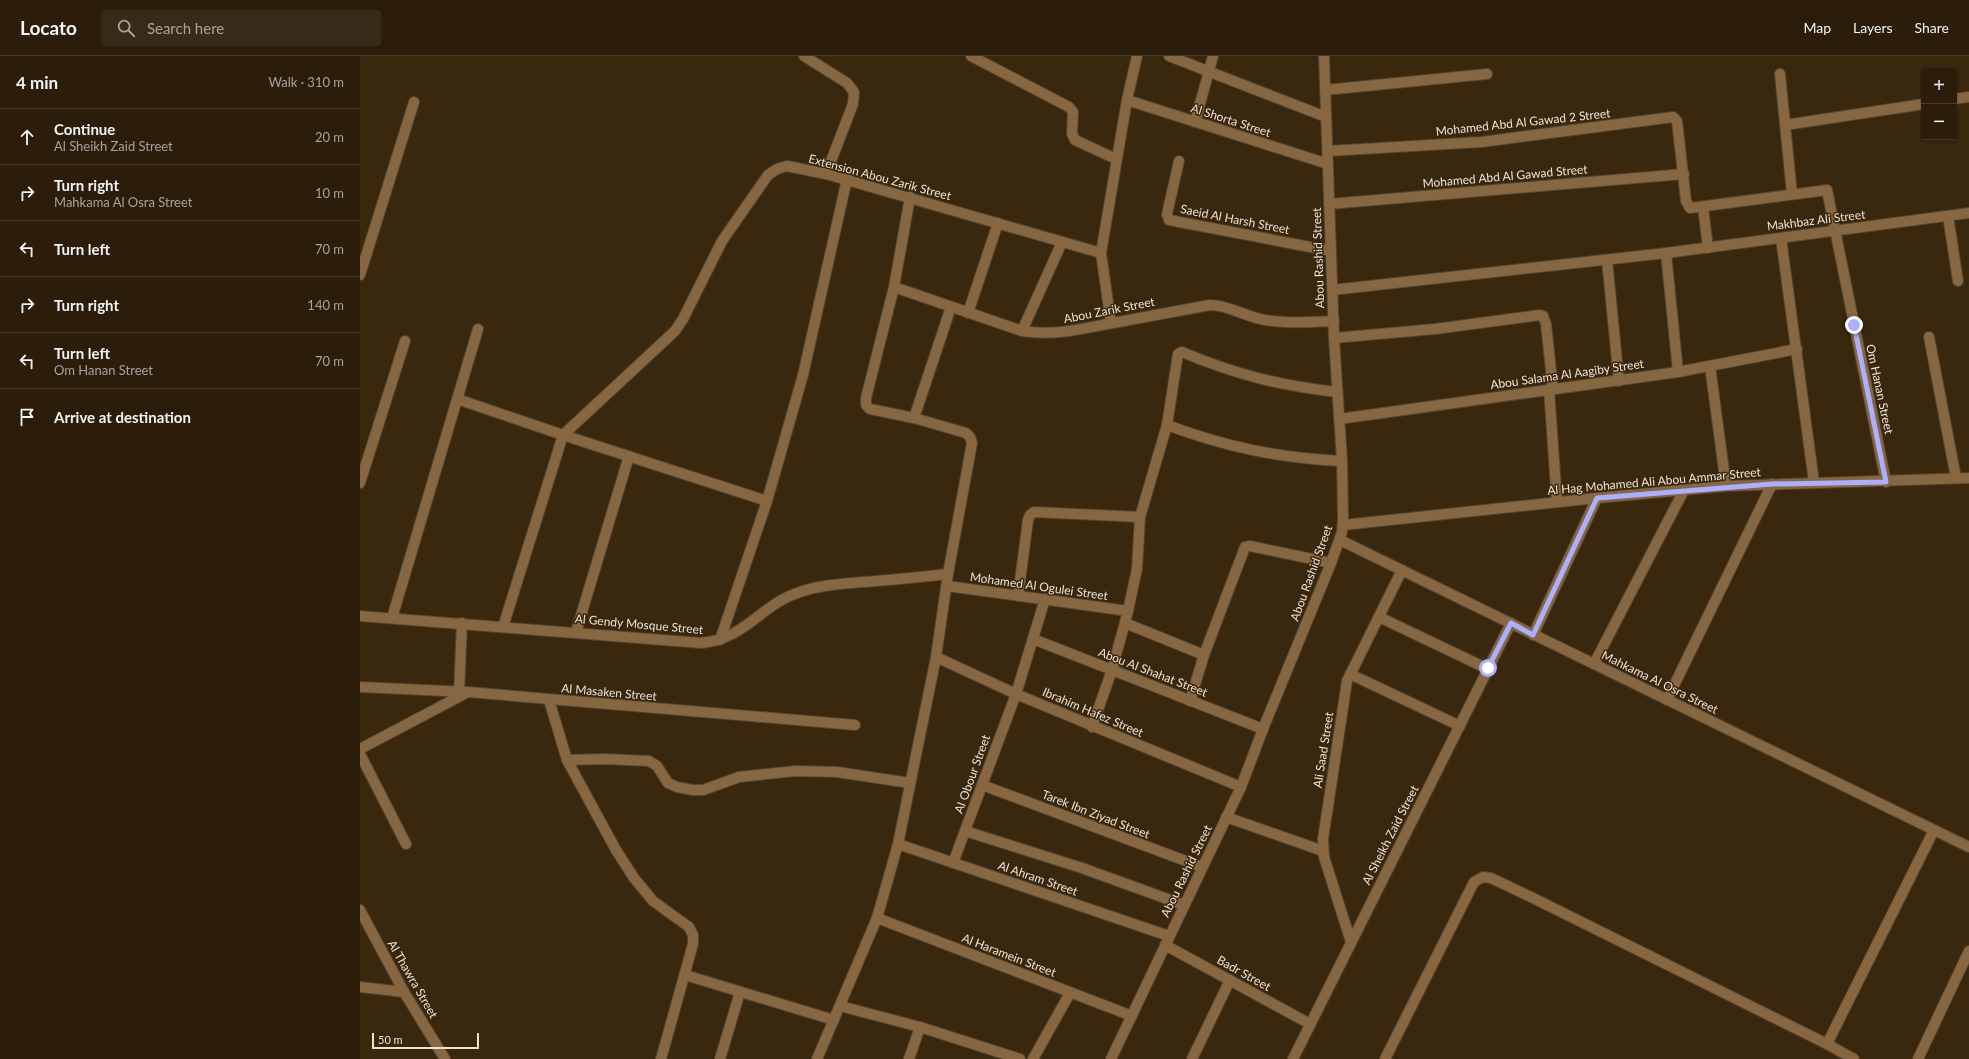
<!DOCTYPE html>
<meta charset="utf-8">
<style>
:root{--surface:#2b1d0a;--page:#372a18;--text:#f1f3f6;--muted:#a6a29c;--line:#473b2b}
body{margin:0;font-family:Lato,sans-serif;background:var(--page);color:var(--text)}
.controls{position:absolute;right:12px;top:12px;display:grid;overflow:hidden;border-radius:4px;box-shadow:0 1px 3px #0004}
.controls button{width:36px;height:36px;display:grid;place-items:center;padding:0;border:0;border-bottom:1px solid var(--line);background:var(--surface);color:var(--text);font:20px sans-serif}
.scale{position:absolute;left:12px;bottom:10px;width:107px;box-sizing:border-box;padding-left:4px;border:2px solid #ede1d3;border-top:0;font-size:11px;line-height:14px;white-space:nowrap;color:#ede1d3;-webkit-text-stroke:3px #39270e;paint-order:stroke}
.stop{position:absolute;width:12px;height:12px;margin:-9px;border:3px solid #acaffb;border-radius:50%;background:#fff}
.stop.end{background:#acaffb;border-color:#fff;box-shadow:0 1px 4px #0008}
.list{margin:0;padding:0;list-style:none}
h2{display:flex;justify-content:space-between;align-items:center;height:52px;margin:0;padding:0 16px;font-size:17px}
h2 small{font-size:13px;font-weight:400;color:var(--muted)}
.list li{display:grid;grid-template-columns:26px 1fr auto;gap:12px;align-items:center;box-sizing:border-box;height:56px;padding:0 16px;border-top:1px solid var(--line)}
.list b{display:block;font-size:15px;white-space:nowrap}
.list p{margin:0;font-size:13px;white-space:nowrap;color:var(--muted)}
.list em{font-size:13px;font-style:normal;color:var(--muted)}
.icon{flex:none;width:22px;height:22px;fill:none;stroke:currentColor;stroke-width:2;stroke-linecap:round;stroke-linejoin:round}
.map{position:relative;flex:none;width:1609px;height:1003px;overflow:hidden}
header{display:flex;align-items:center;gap:24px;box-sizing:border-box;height:56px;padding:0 20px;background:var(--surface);border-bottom:1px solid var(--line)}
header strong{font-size:19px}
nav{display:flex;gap:22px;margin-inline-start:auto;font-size:14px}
.search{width:280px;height:36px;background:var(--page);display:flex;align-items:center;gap:10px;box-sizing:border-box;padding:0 14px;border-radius:4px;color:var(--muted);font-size:15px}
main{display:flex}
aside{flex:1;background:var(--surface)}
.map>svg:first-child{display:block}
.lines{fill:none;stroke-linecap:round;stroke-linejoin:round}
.minor-casing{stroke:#56452e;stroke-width:12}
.minor{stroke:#866741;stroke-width:10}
.route{stroke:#acaffb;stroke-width:5}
.labels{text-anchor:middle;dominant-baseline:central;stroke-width:3;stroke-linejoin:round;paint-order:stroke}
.street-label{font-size:12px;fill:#ede1d3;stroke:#39270e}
</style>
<header>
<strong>Locato</strong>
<div class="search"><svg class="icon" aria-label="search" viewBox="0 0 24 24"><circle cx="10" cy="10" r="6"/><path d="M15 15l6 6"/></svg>Search here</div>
<nav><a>Map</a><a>Layers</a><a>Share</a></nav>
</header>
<main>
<aside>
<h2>4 min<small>Walk · 310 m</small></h2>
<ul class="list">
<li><svg class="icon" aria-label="ahead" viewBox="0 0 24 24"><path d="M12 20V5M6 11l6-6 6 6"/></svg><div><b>Continue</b><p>Al Sheikh Zaid Street</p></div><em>20 m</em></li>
<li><svg class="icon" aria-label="right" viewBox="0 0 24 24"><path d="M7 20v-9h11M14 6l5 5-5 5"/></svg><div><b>Turn right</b><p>Mahkama Al Osra Street</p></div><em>10 m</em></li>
<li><svg class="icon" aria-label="left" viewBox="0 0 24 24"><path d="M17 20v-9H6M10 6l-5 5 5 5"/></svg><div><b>Turn left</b></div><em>70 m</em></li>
<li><svg class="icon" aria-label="right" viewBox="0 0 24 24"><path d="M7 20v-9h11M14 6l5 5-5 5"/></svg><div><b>Turn right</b></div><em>140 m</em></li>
<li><svg class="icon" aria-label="left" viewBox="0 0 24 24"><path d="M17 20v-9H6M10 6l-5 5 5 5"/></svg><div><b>Turn left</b><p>Om Hanan Street</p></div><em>70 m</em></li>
<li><svg class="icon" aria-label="arrive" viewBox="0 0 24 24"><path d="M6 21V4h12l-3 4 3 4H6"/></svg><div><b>Arrive at destination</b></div></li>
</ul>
</aside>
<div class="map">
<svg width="1609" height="1003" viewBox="0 0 1609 1003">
<rect width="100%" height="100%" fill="#39270e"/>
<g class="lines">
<defs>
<g id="minor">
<path d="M444 0 487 27 494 36 493 48 466 118"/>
<path d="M611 0 709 51 713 56 712 78 715 84 756 103"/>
<path d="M809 0 966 61"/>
<path d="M1420 18 1432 138"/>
<path d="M965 34 1127 18"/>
<path d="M1594 43 1609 41"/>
<path d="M767 44 968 108"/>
<path d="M835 66 853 0"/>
<path d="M1425 69 1564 48"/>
<path d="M968 95 1121 86 1313 61 1317 65 1326 145 1330 152 1467 134 1526 426"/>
<path d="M819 105 807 158 809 164 971 195"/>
<path d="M969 148 1324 118"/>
<path d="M1343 151 1348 192"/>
<path d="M1588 160 1598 225"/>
<path d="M1421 182 1454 426"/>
<path d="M1306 197 1318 316"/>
<path d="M1247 204 1259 325"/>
<path d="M0 219 54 46"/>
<path d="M534 231 662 275C696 280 721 273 753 267 785 261 818 255 850 249 867 249 883 259 900 263 924 268 949 266 974 265"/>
<path d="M972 234 1306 197 1609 157"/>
<path d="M608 257 638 167"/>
<path d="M751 267 741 197 767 44 777 0"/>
<path d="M662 275 702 186"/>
<path d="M1569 281 1596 422"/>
<path d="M974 282 1075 273 1180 259 1183 260 1186 268 1193 333"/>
<path d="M1350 310 1366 430"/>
<path d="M1189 333 1197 446"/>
<path d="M97 343 203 379 407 445"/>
<path d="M554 362 591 251"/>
<path d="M979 363 1318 316 1437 293"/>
<path d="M807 369C866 391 919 402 982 405"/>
<path d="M0 427 45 285"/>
<path d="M983 469 1237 442 1366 430 1609 422"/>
<path d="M980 484 1609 791"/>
<path d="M587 530 768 555"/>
<path d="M658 540 668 464 670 459 674 456 780 461"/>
<path d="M0 560 341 587C386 583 401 548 440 536 460 529 482 528 503 526 532 524 560 521 588 518"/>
<path d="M1019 561 1128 613"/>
<path d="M32 562 118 273"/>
<path d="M765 567 844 599"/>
<path d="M143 571 203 379 315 275 323 263 362 185 408 119 417 113 427 110 466 118 741 197"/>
<path d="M216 576 269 400"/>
<path d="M1173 579 1237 442"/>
<path d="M673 583 903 673"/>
<path d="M360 584 407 445 443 319 487 123"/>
<path d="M576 601 656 638 881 731"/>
<path d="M1234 608 1324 434"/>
<path d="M990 618 1100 670"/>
<path d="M0 631 108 636 495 669"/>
<path d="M99 636 102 567"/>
<path d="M189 644 207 704 256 794 274 822 293 845 329 871 333 879V888L301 1003"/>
<path d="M1307 644 1412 428"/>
<path d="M830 645 844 599 885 491 890 490 971 507"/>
<path d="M732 671 752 614 768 555 777 513 780 461 807 369 818 298 822 296C874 318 921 330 977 336"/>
<path d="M0 693 108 636"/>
<path d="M0 698 46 788"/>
<path d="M207 704 245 703 289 705 297 710 308 727 317 731 333 734H343L379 721 436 715 477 716 550 727"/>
<path d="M622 729 842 811"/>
<path d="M866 761 963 795"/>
<path d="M605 775 722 812 824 849"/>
<path d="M538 788 809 880"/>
<path d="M593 807 656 638 685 543"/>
<path d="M0 854 44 936 85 1003"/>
<path d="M517 862 772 960"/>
<path d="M991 886 964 801 963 783 987 625 1042 514"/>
<path d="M805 889 950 968"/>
<path d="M325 919 474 964"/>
<path d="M0 931 44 936"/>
<path d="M480 950 560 971 549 1003"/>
<path d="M560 971 660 1003"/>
<path d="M360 1003 380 936"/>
<path d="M457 1003 517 862 538 788 576 601 588 518 612 387 610 381 606 377 554 362 510 353 506 349V342L534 231 550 141"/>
<path d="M673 1003 710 937"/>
<path d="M751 1003 881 731 903 673 971 507 982 476 983 462 982 405 974 282 964 0"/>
<path d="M832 1003 870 924"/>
<path d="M933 1003 1151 567"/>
<path d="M1025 1003 1114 826 1123 821 1131 822 1171 841 1467 988"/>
<path d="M1494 1003 1467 988 1574 774"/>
<path d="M1558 1003 1609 895"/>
</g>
</defs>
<use href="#minor" class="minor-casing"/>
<use href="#minor" class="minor"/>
</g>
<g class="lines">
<path class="route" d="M1128 612 1151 567 1173 579 1237 442 1412 428 1526 426 1494 269"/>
</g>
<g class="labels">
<g class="street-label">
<text transform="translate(871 64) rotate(18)">Al Shorta Street</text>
<text transform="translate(1163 66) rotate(-6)">Mohamed Abd Al Gawad 2 Street</text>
<text transform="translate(1145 120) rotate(-5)">Mohamed Abd Al Gawad Street</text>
<text transform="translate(520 121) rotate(15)">Extension Abou Zarik Street</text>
<text transform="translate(875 163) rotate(11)">Saeid Al Harsh Street</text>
<text transform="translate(1456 164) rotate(-7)">Makhbaz Ali Street</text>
<text transform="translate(958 202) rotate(-92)">Abou Rashid Street</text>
<text transform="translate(749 254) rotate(-11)">Abou Zarik Street</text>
<text transform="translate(1207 318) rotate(-8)">Abou Salama Al Aagiby Street</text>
<text transform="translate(1520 333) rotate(78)">Om Hanan Street</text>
<text transform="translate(1294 425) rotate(-5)">Al Hag Mohamed Ali Abou Ammar Street</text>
<text transform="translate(951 517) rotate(-70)">Abou Rashid Street</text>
<text transform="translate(679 530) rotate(8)">Mohamed Al Ogulei Street</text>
<text transform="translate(279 568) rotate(5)">Al Gendy Mosque Street</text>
<text transform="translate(793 616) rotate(21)">Abou Al Shahat Street</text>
<text transform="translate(1300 626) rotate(26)">Mahkama Al Osra Street</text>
<text transform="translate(249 636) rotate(5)">Al Masaken Street</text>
<text transform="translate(733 656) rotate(23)">Ibrahim Hafez Street</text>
<text transform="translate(963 694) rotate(-81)">Ali Saad Street</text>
<text transform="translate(612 718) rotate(-70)">Al Obour Street</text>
<text transform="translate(736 758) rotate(21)">Tarek Ibn Ziyad Street</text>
<text transform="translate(1030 779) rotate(-63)">Al Sheikh Zaid Street</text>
<text transform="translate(826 815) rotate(-64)">Abou Rashid Street</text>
<text transform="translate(678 822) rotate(19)">Al Ahram Street</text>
<text transform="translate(649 899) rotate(21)">Al Haramein Street</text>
<text transform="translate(884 917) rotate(29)">Badr Street</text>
<text transform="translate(53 923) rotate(60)">Al Thawra Street</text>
</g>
</g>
</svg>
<div class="controls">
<button>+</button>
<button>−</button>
</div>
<div class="scale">50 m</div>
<div class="stop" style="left:1128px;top:612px"></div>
<div class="stop end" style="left:1494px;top:269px"></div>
</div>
</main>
